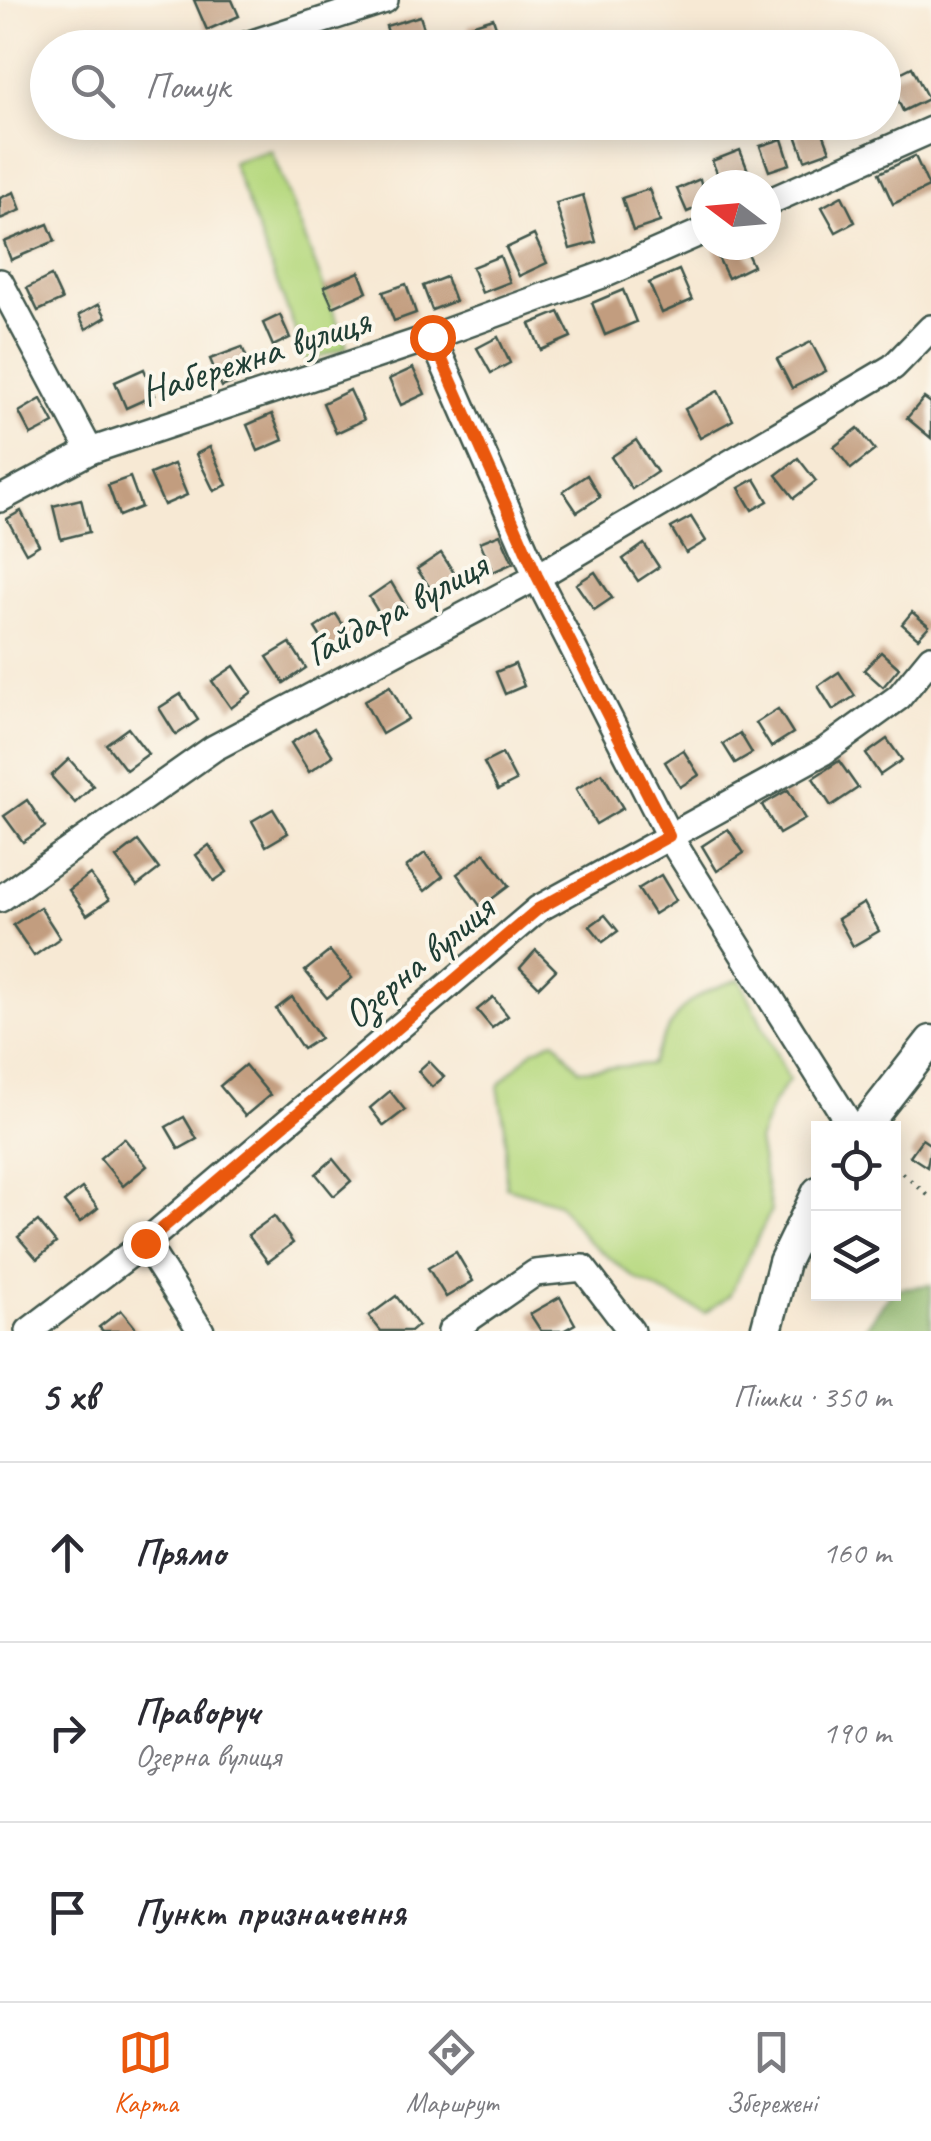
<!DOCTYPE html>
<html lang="uk">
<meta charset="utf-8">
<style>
:root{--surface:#fff;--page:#f7f7f7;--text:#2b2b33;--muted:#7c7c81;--line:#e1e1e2;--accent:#ea580c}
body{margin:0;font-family:Caveat,sans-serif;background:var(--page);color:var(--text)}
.controls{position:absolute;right:30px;bottom:30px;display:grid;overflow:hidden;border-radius:0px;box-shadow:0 5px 25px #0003}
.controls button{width:90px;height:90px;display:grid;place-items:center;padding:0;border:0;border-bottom:2px solid var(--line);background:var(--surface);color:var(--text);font:50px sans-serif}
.compass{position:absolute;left:691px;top:170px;width:90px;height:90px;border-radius:50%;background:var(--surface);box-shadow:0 5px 25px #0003;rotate:286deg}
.stop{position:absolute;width:30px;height:30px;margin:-22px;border:8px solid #ea580c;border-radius:50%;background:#fff}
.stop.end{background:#ea580c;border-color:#fff;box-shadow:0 2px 10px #0008}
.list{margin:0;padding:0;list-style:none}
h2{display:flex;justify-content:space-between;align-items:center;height:130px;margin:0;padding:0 40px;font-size:42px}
h2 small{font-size:32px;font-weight:400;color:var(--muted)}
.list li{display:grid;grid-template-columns:65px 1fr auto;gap:30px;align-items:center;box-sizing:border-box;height:180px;padding:0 40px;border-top:2px solid var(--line)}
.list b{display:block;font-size:38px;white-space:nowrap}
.list p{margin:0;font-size:32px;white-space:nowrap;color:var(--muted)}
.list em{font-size:32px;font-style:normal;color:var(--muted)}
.icon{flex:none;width:55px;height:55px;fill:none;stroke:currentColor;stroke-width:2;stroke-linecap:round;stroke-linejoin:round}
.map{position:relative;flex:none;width:931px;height:1331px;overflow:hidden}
.search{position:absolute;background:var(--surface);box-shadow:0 5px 25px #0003;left:30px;right:30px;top:30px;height:110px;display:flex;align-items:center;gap:25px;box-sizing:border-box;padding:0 35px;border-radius:55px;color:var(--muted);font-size:38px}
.sheet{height:670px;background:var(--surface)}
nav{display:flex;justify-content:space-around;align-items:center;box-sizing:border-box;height:140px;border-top:2px solid var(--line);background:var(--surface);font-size:28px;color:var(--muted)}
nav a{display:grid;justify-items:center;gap:5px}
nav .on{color:var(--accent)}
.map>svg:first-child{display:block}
.green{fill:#b7d980;stroke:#6b8b5a;stroke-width:2.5}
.forest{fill:#91b96e;stroke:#587b51;stroke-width:2.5}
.building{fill:#c29d7f}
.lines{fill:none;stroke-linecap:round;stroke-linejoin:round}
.minor-casing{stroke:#3f574c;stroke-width:30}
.tertiary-casing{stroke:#3f574c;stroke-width:35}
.path{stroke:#3f574c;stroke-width:4;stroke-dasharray:2.5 8;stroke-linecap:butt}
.minor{stroke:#fff;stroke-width:25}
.tertiary{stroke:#fff;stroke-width:30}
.route{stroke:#ea580c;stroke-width:12}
.labels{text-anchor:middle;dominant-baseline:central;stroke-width:8;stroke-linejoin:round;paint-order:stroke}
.street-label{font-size:40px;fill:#1f3d34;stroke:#fbf7ec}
</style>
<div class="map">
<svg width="931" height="1331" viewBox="0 0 931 1331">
<rect width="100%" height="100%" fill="#fbf7ec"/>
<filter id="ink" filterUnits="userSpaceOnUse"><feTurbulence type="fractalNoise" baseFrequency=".01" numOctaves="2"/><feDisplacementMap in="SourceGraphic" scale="20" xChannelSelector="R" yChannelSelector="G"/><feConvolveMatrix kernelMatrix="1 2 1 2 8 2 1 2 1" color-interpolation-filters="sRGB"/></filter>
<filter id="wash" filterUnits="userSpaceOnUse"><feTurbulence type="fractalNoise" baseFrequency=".0048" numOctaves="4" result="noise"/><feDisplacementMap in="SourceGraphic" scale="40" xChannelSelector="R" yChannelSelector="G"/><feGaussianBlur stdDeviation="2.25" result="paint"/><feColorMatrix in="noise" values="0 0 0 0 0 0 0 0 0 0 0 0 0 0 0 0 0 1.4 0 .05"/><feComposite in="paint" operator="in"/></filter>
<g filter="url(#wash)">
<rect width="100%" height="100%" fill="#f7e9d4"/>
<g class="green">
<path d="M271 150 347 347 307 362 232 162Z"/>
<path d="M740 979 789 1080 773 1103 758 1141 771 1211 729 1296 705 1313 636 1279 587 1240 558 1203 506 1187 505 1127 498 1086 533 1050 555 1040 579 1070 651 1064C675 1011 683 997 740 979Z"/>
</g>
<path class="forest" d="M931 1285V1331H863L894 1289Z"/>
<g id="blocks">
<g class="building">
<path d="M194 0H232L239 16 207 30Z"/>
<path d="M420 16 429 44 393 48 386 26Z"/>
<path d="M493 18 503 48H476L468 26Z"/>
<path d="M354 35 358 48H330L328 43Z"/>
<path d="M912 67 928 99 903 111 888 79Z"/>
<path d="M821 127 830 151 805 160 796 135Z"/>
<path d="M782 139 790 164 769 171 760 146Z"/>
<path d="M740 150 752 181 722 185 712 161Z"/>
<path d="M915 156 929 187 893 204 879 173Z"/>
<path d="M700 179 706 204 687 212 677 189Z"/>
<path d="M649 189 660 222 633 231 622 198Z"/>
<path d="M14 192 21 210 0 219V198Z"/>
<path d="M583 195 596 242 570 249 556 203Z"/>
<path d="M842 196 855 222 836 232 822 207Z"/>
<path d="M48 224 55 241 11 260 4 242Z"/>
<path d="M534 235 547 263 519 276 506 248Z"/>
<path d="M722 245H743L753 266 728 278 714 249Z"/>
<path d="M500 256 510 282 482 293 472 267Z"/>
<path d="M679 270 692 300 662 313 649 283Z"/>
<path d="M359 272 367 292 333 307 324 287Z"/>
<path d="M51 276 62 300 38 311 27 288Z"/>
<path d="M446 277 455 301 432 310 423 286Z"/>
<path d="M406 284 416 313 394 321 383 292Z"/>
<path d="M623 290 636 322 605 335 592 303Z"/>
<path d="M99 304 106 317 86 329 79 315Z"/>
<path d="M559 312 571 337 541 350 530 324Z"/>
<path d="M280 315 290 338 273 346 263 323Z"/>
<path d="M498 337 510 363 491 373 477 348Z"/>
<path d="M811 342 826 371 792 388 777 359Z"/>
<path d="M242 347 254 374 222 387 210 359Z"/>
<path d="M413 368 425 394 401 405 389 379Z"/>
<path d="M144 369 155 395 126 408 115 382Z"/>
<path d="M350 390 364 420 336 433 323 403Z"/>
<path d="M718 391 733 420 700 438 685 409Z"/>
<path d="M924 398 931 403V438L907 418Z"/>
<path d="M41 399 54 423 31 435 19 412Z"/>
<path d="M272 414 283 440 258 451 247 425Z"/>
<path d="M858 428 875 450 851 469 834 447Z"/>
<path d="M636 440 657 472 632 489 611 457Z"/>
<path d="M210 447 227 485 214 491 196 454Z"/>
<path d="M798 458 816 481 794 498 776 475Z"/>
<path d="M174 464 187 495 164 505 150 474Z"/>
<path d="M587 475 600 497 577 512 563 491Z"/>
<path d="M130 477 141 507 119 516 108 485Z"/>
<path d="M755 479 768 501 752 510 739 488Z"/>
<path d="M81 499 89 532 61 539 53 506Z"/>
<path d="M21 511 39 545 26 553 7 519Z"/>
<path d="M691 517 706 541 686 553 671 528Z"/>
<path d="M500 534 513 563 493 572 480 542Z"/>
<path d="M644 544 659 567 638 581 623 559Z"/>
<path d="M441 553 460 582 437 598 417 569Z"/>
<path d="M595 572 612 598 594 610 576 584Z"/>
<path d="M391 582 407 609 385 623 369 597Z"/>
<path d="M912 612 929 626 918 638 902 624Z"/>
<path d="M336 614 353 641 332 655 315 628Z"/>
<path d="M290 643 306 668 284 683 267 657Z"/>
<path d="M881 652 899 668 883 687 864 670Z"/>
<path d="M515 664 524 686 505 694 496 672Z"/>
<path d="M234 666 252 692 231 708 212 681Z"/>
<path d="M839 672 855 696 833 710 818 686Z"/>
<path d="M390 686 408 719 382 734 364 701Z"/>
<path d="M181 694 198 720 176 735 159 708Z"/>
<path d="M778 709 793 733 771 747 756 723Z"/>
<path d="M128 728 148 754 126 770 106 744Z"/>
<path d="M315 728 333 756 309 772 291 743Z"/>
<path d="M740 733 752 753 735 763 723 744Z"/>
<path d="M887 739 902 760 880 775 866 754Z"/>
<path d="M683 750 699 775 680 787 665 762Z"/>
<path d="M502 754 516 781 498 790 484 763Z"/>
<path d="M69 759 93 786 75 803 51 776Z"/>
<path d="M839 761 858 788 831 806 813 778Z"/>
<path d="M602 773 623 808 596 824 576 789Z"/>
<path d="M788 790 805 819 779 834 762 805Z"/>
<path d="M27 800 45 827 23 842 4 816Z"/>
<path d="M273 809 288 833 266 846 252 821Z"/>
<path d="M728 829 744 853 717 871 702 846Z"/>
<path d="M138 841 159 869 137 886 116 858Z"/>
<path d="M209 845 227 872 214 881 196 855Z"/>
<path d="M425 853 443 876 425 891 406 867Z"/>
<path d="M485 853 509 886 481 907 457 874Z"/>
<path d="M90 874 109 900 87 915 69 890Z"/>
<path d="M661 875 676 900 654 914 638 889Z"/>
<path d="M864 903 879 931 853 946 838 919Z"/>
<path d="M40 907 60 938 34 956 13 925Z"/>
<path d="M605 915 618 931 603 942 590 926Z"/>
<path d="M536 950 556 970 539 987 520 968Z"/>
<path d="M330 951 352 978 327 998 305 971Z"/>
<path d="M292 997 320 1038 303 1049 276 1009Z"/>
<path d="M493 997 508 1016 492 1028 477 1010Z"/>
<path d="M429 1061 444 1077 432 1087 418 1071Z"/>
<path d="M245 1065 270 1095 245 1116 220 1086Z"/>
<path d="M390 1091 405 1110 384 1126 370 1108Z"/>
<path d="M184 1117 197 1139 179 1149 166 1127Z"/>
<path d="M124 1138 147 1166 123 1186 100 1158Z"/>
<path d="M922 1139 931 1145 927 1167 910 1156Z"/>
<path d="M333 1159 351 1181 334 1196 316 1174Z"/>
<path d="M82 1188 98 1208 80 1222 64 1202Z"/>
<path d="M274 1216 293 1243 268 1262 248 1235Z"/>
<path d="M38 1221 56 1243 37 1259 18 1237Z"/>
<path d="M456 1252 473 1281 446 1297 428 1268Z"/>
<path d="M396 1296 418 1325 411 1331H381L369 1316Z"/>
<path d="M560 1297 575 1324 563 1331H541L530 1314Z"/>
<path d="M121 1310 138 1331H103L99 1327Z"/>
</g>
</g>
</g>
<g filter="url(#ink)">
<use href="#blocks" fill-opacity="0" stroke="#3f574c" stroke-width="2.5"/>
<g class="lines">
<defs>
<g id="minor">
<path d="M237 48 385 0"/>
<path d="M766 203 931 130"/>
<path d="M0 282 90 451"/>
<path d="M432 337 537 577 669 836 852 1128"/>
<path d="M0 499 90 451 432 337 608 273 706 230"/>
<path d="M0 899 214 748 537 577 893 367 931 328"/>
<path d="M145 1243 201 1331"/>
<path d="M29 1331 145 1243 538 909 823 752 899 697 931 658"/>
<path d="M451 1331 535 1273 583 1268 631 1331"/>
</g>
<g id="tertiary">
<path d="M863 1128 931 1041"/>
<path d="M766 1331 784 1262 818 1192"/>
</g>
</defs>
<use href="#minor" class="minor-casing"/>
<use href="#tertiary" class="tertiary-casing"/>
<path class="path" d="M894 1166 931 1198"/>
<use href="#minor" class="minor"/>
<use href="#tertiary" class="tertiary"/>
</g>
</g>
<g class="lines" filter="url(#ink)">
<path class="route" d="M145 1243 538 909 669 836 537 576 432 337"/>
</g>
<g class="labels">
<g class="street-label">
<text transform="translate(255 356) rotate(-18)">Набережна вулиця</text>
<text transform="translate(396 609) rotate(-28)">Гайдара вулиця</text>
<text transform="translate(418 962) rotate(-40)">Озерна вулиця</text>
</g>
</g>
</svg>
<div class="controls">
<button><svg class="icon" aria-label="locate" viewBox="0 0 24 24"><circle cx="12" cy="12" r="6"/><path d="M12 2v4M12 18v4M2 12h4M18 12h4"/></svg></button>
<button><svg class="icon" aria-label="layers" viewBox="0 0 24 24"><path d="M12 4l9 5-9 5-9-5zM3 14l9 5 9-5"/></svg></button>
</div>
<svg class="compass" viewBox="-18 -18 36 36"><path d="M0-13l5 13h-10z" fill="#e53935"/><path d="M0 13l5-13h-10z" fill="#7c7c81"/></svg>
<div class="stop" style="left:432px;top:337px"></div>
<div class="stop end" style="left:145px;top:1243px"></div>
<div class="search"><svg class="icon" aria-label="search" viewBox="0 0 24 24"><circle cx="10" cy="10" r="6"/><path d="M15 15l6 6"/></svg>Пошук</div>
</div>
<section class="sheet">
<h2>5 хв<small>Пішки · 350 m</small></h2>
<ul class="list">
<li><svg class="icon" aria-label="ahead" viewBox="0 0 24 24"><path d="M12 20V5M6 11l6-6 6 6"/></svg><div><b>Прямо</b></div><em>160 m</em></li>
<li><svg class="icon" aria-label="right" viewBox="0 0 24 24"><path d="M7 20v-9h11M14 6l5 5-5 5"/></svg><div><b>Праворуч</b><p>Озерна вулиця</p></div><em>190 m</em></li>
<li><svg class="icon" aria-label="arrive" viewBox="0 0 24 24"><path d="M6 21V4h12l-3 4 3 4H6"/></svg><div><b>Пункт призначення</b></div></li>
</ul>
</section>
<nav>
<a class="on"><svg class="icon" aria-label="map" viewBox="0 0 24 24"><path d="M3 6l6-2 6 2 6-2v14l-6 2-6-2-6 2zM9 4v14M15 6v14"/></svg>Карта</a>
<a><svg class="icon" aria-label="directions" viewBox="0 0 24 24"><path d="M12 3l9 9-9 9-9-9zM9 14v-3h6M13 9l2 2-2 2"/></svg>Маршрут</a>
<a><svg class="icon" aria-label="saved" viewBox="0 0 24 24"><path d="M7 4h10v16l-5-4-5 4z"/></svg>Збережені</a>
</nav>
